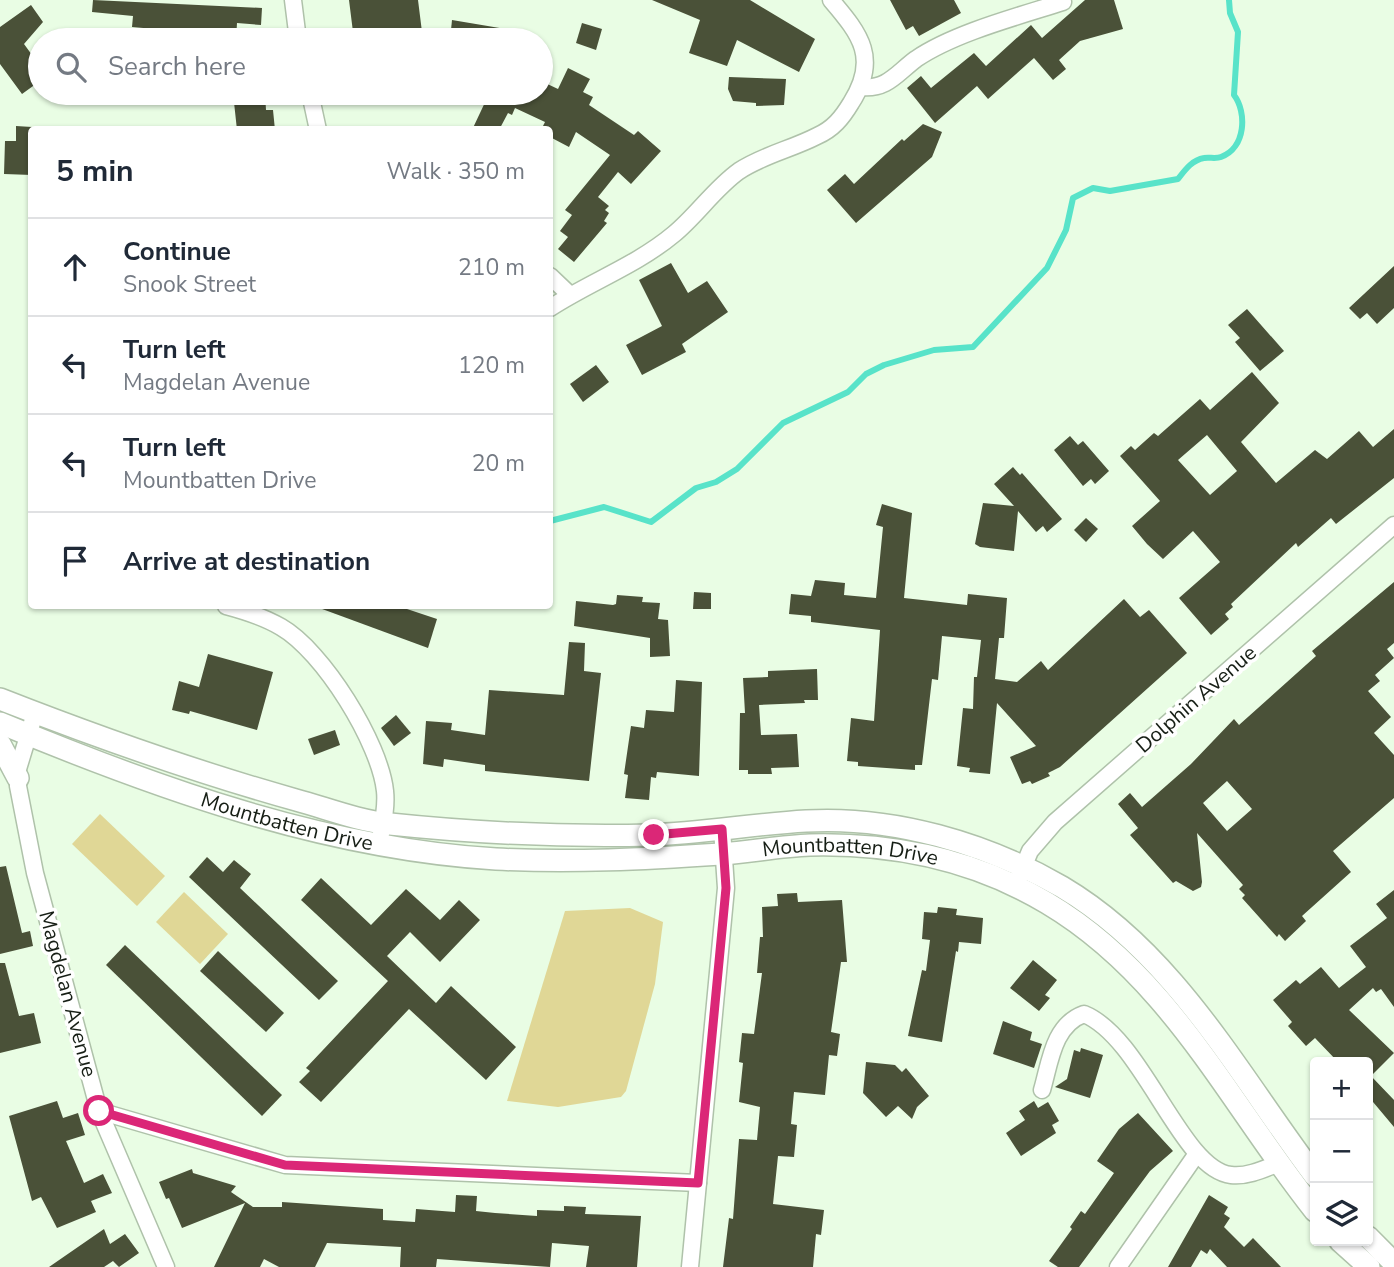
<!DOCTYPE html>
<meta charset="utf-8">
<style>
:root{--surface:#fff;--page:#f6f6f7;--text:#1f2937;--muted:#747a83;--line:#e0e1e3}
body{margin:0;font-family:"Nunito Sans",sans-serif;background:var(--page);color:var(--text)}
.controls{position:absolute;right:21px;bottom:21px;display:grid;overflow:hidden;border-radius:7px;box-shadow:0 2px 5px #0004}
.controls button{width:63px;height:63px;display:grid;place-items:center;padding:0;border:0;border-bottom:2px solid var(--line);background:var(--surface);color:var(--text);font:35px sans-serif}
.stop{position:absolute;width:21px;height:21px;margin:-16px;border:5px solid #db2777;border-radius:50%;background:#fff}
.stop.end{background:#db2777;border-color:#fff;box-shadow:0 2px 7px #0008}
.list{margin:0;padding:0;list-style:none}
h2{display:flex;justify-content:space-between;align-items:center;height:91px;margin:0;padding:0 28px;font-size:30px}
h2 small{font-size:23px;font-weight:400;color:var(--muted)}
.list li{display:grid;grid-template-columns:46px 1fr auto;gap:21px;align-items:center;box-sizing:border-box;height:98px;padding:0 28px;border-top:2px solid var(--line)}
.list b{display:block;font-size:26px;white-space:nowrap}
.list p{margin:0;font-size:23px;white-space:nowrap;color:var(--muted)}
.list em{font-size:23px;font-style:normal;color:var(--muted)}
.icon{flex:none;width:38px;height:38px;fill:none;stroke:currentColor;stroke-width:2;stroke-linecap:round;stroke-linejoin:round}
.map{position:relative;flex:none;width:1394px;height:1267px;overflow:hidden}
.search{position:absolute;background:var(--surface);box-shadow:0 2px 5px #0004;left:28px;top:28px;width:525px;height:77px;display:flex;align-items:center;gap:18px;box-sizing:border-box;padding:0 24px;border-radius:38px;color:var(--muted);font-size:26px}
.panel{position:absolute;background:var(--surface);box-shadow:0 2px 5px #0004;left:28px;top:126px;width:525px;height:483px;border-radius:7px}
.map>svg:first-child{display:block}
.green{fill:#e0d796}
.lines{fill:none;stroke-linecap:round;stroke-linejoin:round}
.stream{stroke:#58e3c9;stroke-width:6}
.building{fill:#4a5138;fill-rule:evenodd}
.street-casing{stroke:#afc2aa;stroke-width:19}
.secondary-casing{stroke:#afc2aa;stroke-width:24}
.street{stroke:#fff;stroke-width:16}
.secondary{stroke:#fff;stroke-width:21}
.route{stroke:#db2777;stroke-width:9}
.labels{text-anchor:middle;dominant-baseline:central;stroke-width:7;stroke-linejoin:round;paint-order:stroke}
.street-label{font-size:21px;fill:#161e15;stroke:#fff}
</style>
<div class="map">
<svg width="1394" height="1267" viewBox="0 0 1394 1267">
<rect width="100%" height="100%" fill="#e9fde4"/>
<g class="green">
<path d="M100 814 165 876 137 906 72 844Z"/>
<path d="M184 892 228 934 200 964 156 922Z"/>
<path d="M630 908 663 922 655 984 626 1091 621 1097 558 1107 507 1101 565 911Z"/>
</g>
<g class="lines">
<path class="stream" d="M550 521 604 507 651 522 696 488 716 482 737 469 783 423 848 392 866 374 884 365 934 350 973 347 1047 268 1066 230 1073 198 1093 188 1110 191 1178 179C1185 170 1192 160 1204 158 1209 157 1216 159 1221 157 1246 148 1247 112 1234 95L1238 32 1230 13 1229 0"/>
</g>
<g class="building">
<path d="M93 0 262 8 261 25 237 23 236 40 177 38V31L132 27 133 16 92 12Z"/>
<path d="M349 0H418L423 40H354Z"/>
<path d="M652 0H750L815 39 799 72 737 40 727 66 689 53 700 20Z"/>
<path d="M890 0H954L961 13 919 36 913 26 906 30Z"/>
<path d="M1085 0H1114L1123 29 1080 41 1059 60 1066 69 1053 80 1034 58 988 99 977 86 935 123 907 88 921 76 931 88 974 53 986 66 1031 25 1042 38Z"/>
<path d="M31 5 43 22 24 44 40 66V81L22 94 0 64V27Z"/>
<path d="M452 20 524 32 523 40H450Z"/>
<path d="M582 23 602 29 596 50 576 43Z"/>
<path d="M568 68 590 79 583 92 593 97 589 105 634 135 638 131 661 151 631 184 618 172 598 197 609 206 605 210 609 213 604 221 607 223 574 262 558 249 568 237 560 231 572 215 565 210 610 155 576 132 569 147 550 137V130H541L545 122 515 108 512 115 508 113 499 130H472L488 96 482 93H541V81L558 89Z"/>
<path d="M729 77 786 79 784 105 756 106V103L733 101 728 89Z"/>
<path d="M233 93H265L266 110H273L275 130H237Z"/>
<path d="M923 124 942 132 932 157 856 223 827 190 845 174 854 184 902 139 904 141Z"/>
<path d="M16 126 32 127V175L4 174 5 141H16Z"/>
<path d="M671 263 688 293 707 281 728 312 682 344 686 352 642 375 626 345 662 326 639 280Z"/>
<path d="M1394 266V308L1377 324 1367 313 1360 319 1349 308Z"/>
<path d="M1247 309 1284 351 1260 371 1235 342 1240 338 1228 325Z"/>
<path d="M596 365 609 382 583 402 570 384Z"/>
<path d="M1252 372 1279 403 1241 442 1276 483 1315 450 1327 459 1359 431 1373 447 1394 429V478L1336 524 1331 518 1298 547 1296 543 1231 604 1233 607 1225 614 1229 619 1211 635 1179 598 1220 562 1193 531 1163 559 1147 544 1132 526 1160 501 1120 456 1131 446 1135 450 1154 433 1158 436 1200 399 1210 410ZM1207 435 1237 471 1210 495 1178 460Z"/>
<path d="M1070 436 1078 445 1083 441 1109 471 1095 484 1091 479 1083 486 1054 450Z"/>
<path d="M1013 467 1020 475 1022 473 1062 519 1047 532 1043 526 1036 532 1018 511 1014 551 980 547 975 544 983 503 1014 506 994 484Z"/>
<path d="M882 504 912 513 904 598 967 605 968 594 1007 598 1004 638H999L995 679 1017 682 1041 661 1048 670 1124 599 1140 617 1149 610 1187 653 1060 767 1048 773 1050 776 1032 784 1030 781 1022 784 1010 757 1036 746 997 703 990 774 969 772 970 768 957 766 963 708 973 709 974 677H977L981 640 942 636 938 680 932 679 922 765H915V770L858 766V762L847 761 851 718 874 721 880 630 811 622V616L789 614 791 594 811 596 815 580 845 583 844 595 876 598 883 527 876 525Z"/>
<path d="M1086 518 1098 529 1086 542 1074 530Z"/>
<path d="M1394 582V643L1387 649 1394 658 1375 675 1380 681 1368 691 1391 717 1374 733 1394 755V798L1333 851 1351 872 1302 916 1306 921 1285 941 1279 934 1277 937 1242 898 1245 895 1239 889 1243 885 1197 833 1202 882 1201 887 1193 891 1176 881 1173 883 1130 835 1138 828 1118 804 1130 793 1142 807 1191 764 1234 719 1239 725 1316 656 1312 651ZM1227 781 1252 809 1227 831 1203 803Z"/>
<path d="M694 592 711 593V609H693Z"/>
<path d="M617 595 643 597 642 602 660 603 658 619 668 620 670 656 650 657V638L574 626 576 601 613 605 616 604Z"/>
<path d="M314 606H398L437 619 428 648Z"/>
<path d="M569 642 585 643 584 671 601 673 589 781 485 771V765L444 759 443 767 423 764 426 721 452 723 451 730 485 735 489 690 564 695Z"/>
<path d="M208 654 273 672 257 730 190 711 189 714 172 710 179 681 199 687Z"/>
<path d="M817 669 818 700H804L805 703 759 705 761 735 797 734 799 767 771 768 772 774H748V770H739L740 713H745L743 678 768 677V671Z"/>
<path d="M676 680 702 682 699 776 657 772 656 778 651 777 649 800 625 798 628 775 624 774 631 726 644 728 646 710 674 712Z"/>
<path d="M396 715 411 733 394 746 381 728Z"/>
<path d="M335 730 340 745 314 755 308 739Z"/>
<path d="M207 857 223 872 234 860 251 874 240 888 338 981 319 1000 189 877Z"/>
<path d="M6 866 22 933 30 931 33 946 0 954V867Z"/>
<path d="M321 878 371 925 406 889 440 920 459 900 480 920 440 962 410 932 387 956 436 1003 451 986 516 1047 486 1080 409 1009 321 1102 299 1082 310 1071 306 1068 388 981 301 900Z"/>
<path d="M1394 890V1007L1381 989 1376 992 1373 988 1349 1010 1394 1053 1371 1076 1394 1100V1127L1368 1096V1062H1338L1315 1038 1306 1046 1288 1026 1292 1022 1273 1000 1296 980 1300 984 1321 967 1339 988 1366 967 1350 946 1387 918 1376 904Z"/>
<path d="M797 893 798 902 842 900 847 962H841L831 1032 840 1034 837 1056 829 1055 825 1095 794 1092 791 1124 797 1125 794 1157 778 1156 773 1204 824 1210 821 1235 816 1234 813 1267H723L729 1218 733 1219 739 1139 757 1140 760 1107 739 1102 743 1063 739 1062 742 1033 754 1034 762 973H757L760 937H763L762 907 778 906 777 894Z"/>
<path d="M938 907 957 909 956 915 983 918 981 944 959 942 958 952 956 951 942 1042 908 1036 922 970 926 971 930 940 922 939 924 912 937 913Z"/>
<path d="M125 945 282 1095 262 1116 106 965Z"/>
<path d="M218 951 284 1013 266 1032 200 971Z"/>
<path d="M1033 960 1057 980 1045 995 1050 998 1039 1011 1010 988Z"/>
<path d="M0 963H5L19 1016 34 1013 41 1043 0 1053Z"/>
<path d="M1003 1021 1032 1032 1030 1040 1042 1044 1034 1068 993 1054Z"/>
<path d="M1081 1048 1103 1055 1090 1098 1055 1087 1067 1079 1074 1050 1080 1052Z"/>
<path d="M866 1062 895 1065 902 1072 906 1068 929 1096 917 1107 912 1119 898 1106 886 1117 863 1093Z"/>
<path d="M57 1101 63 1118 78 1113 85 1135 66 1141 84 1183 103 1174 112 1193 91 1201 96 1212 57 1228 41 1197 32 1201 9 1116Z"/>
<path d="M1034 1101 1038 1108 1048 1102 1059 1121 1052 1125 1056 1133 1021 1156 1006 1133 1025 1120 1019 1111Z"/>
<path d="M1138 1113 1173 1151 1150 1171 1079 1267H1058L1049 1261 1072 1229 1070 1227 1081 1211 1085 1214 1114 1173 1097 1161 1119 1129Z"/>
<path d="M192 1169 193 1173 236 1186 231 1192 253 1207H282V1202L383 1209V1220L415 1222 416 1209 455 1212 456 1195 477 1196 476 1211 495 1213 537 1216V1210L564 1211V1206L586 1207 585 1214 641 1216 637 1267H586L589 1246 552 1243 550 1267 437 1259 436 1267H400L401 1247 327 1243 315 1267H279L264 1259 260 1267H214L245 1203 182 1228 169 1198 166 1199 159 1182Z"/>
<path d="M1209 1195 1228 1207 1224 1214 1230 1218 1224 1227 1244 1247 1253 1238 1281 1267H1227L1210 1249 1207 1254 1201 1250 1191 1267H1168Z"/>
<path d="M104 1229 110 1244 125 1234 139 1253 119 1267 113 1261 104 1267H49Z"/>
</g>
<g class="lines">
<defs>
<g id="street">
<path d="M293 0 298 40"/>
<path d="M861 87C887 90 897 73 916 59 954 33 1019 16 1063 2"/>
<path d="M310 93 318 130"/>
<path d="M550 276 570 295"/>
<path d="M550 308C590 282 637 265 674 234 697 215 715 188 739 171 763 155 792 149 817 136 833 129 842 118 851 103 879 59 861 35 831 0"/>
<path d="M226 606C245 611 264 617 281 627 323 651 380 743 385 791 387 809 382 827 379 844"/>
<path d="M35 713 18 769V786L35 873 99 1111 166 1267"/>
<path d="M1020 875 1030 851 1055 822 1394 525"/>
<path d="M1042 1090C1050 1063 1053 1025 1084 1014 1143 1038 1181 1170 1231 1175 1247 1177 1264 1169 1279 1163"/>
<path d="M99 1111 285 1165 698 1183"/>
<path d="M690 1267 726 888 722 829"/>
<path d="M1118 1267 1196 1155"/>
</g>
<g id="secondary">
<path d="M0 699C97 737 196 772 296 800 326 808 358 821 390 824 476 833 563 837 650 835 702 833 754 824 806 821 893 816 986 843 1062 887 1175 954 1238 1074 1315 1176"/>
<path id="s1" d="M0 723C157 788 325 849 496 859 571 863 646 859 721 854 751 852 780 846 810 845 893 843 975 860 1047 903 1170 976 1229 1103 1315 1211"/>
<path d="M0 744 18 778"/>
<path d="M1368 1237 1394 1263"/>
<path d="M1340 1241 1369 1267"/>
</g>
</defs>
<use href="#street" class="street-casing"/>
<use href="#secondary" class="secondary-casing"/>
<use href="#street" class="street"/>
<use href="#secondary" class="secondary"/>
</g>
<g class="lines">
<path class="route" d="M99 1111 285 1165 698 1183 726 888 722 829 654 835"/>
</g>
<g class="labels">
<g class="street-label">
<text transform="translate(1196 699) rotate(-41)">Dolphin Avenue</text>
<text stroke="none"><textPath href="#s1" startOffset="304">Mountbatten Drive</textPath></text>
<text stroke="none"><textPath href="#s1" startOffset="872">Mountbatten Drive</textPath></text>
<text transform="translate(68 994) rotate(75)">Magdelan Avenue</text>
</g>
</g>
</svg>
<div class="controls">
<button>+</button>
<button>−</button>
<button><svg class="icon" aria-label="layers" viewBox="0 0 24 24"><path d="M12 4l9 5-9 5-9-5zM3 14l9 5 9-5"/></svg></button>
</div>
<div class="stop" style="left:99px;top:1111px"></div>
<div class="stop end" style="left:654px;top:835px"></div>
<div class="search"><svg class="icon" aria-label="search" viewBox="0 0 24 24"><circle cx="10" cy="10" r="6"/><path d="M15 15l6 6"/></svg>Search here</div>
<section class="panel">
<h2>5 min<small>Walk · 350 m</small></h2>
<ul class="list">
<li><svg class="icon" aria-label="ahead" viewBox="0 0 24 24"><path d="M12 20V5M6 11l6-6 6 6"/></svg><div><b>Continue</b><p>Snook Street</p></div><em>210 m</em></li>
<li><svg class="icon" aria-label="left" viewBox="0 0 24 24"><path d="M17 20v-9H6M10 6l-5 5 5 5"/></svg><div><b>Turn left</b><p>Magdelan Avenue</p></div><em>120 m</em></li>
<li><svg class="icon" aria-label="left" viewBox="0 0 24 24"><path d="M17 20v-9H6M10 6l-5 5 5 5"/></svg><div><b>Turn left</b><p>Mountbatten Drive</p></div><em>20 m</em></li>
<li><svg class="icon" aria-label="arrive" viewBox="0 0 24 24"><path d="M6 21V4h12l-3 4 3 4H6"/></svg><div><b>Arrive at destination</b></div></li>
</ul>
</section>
</div>
